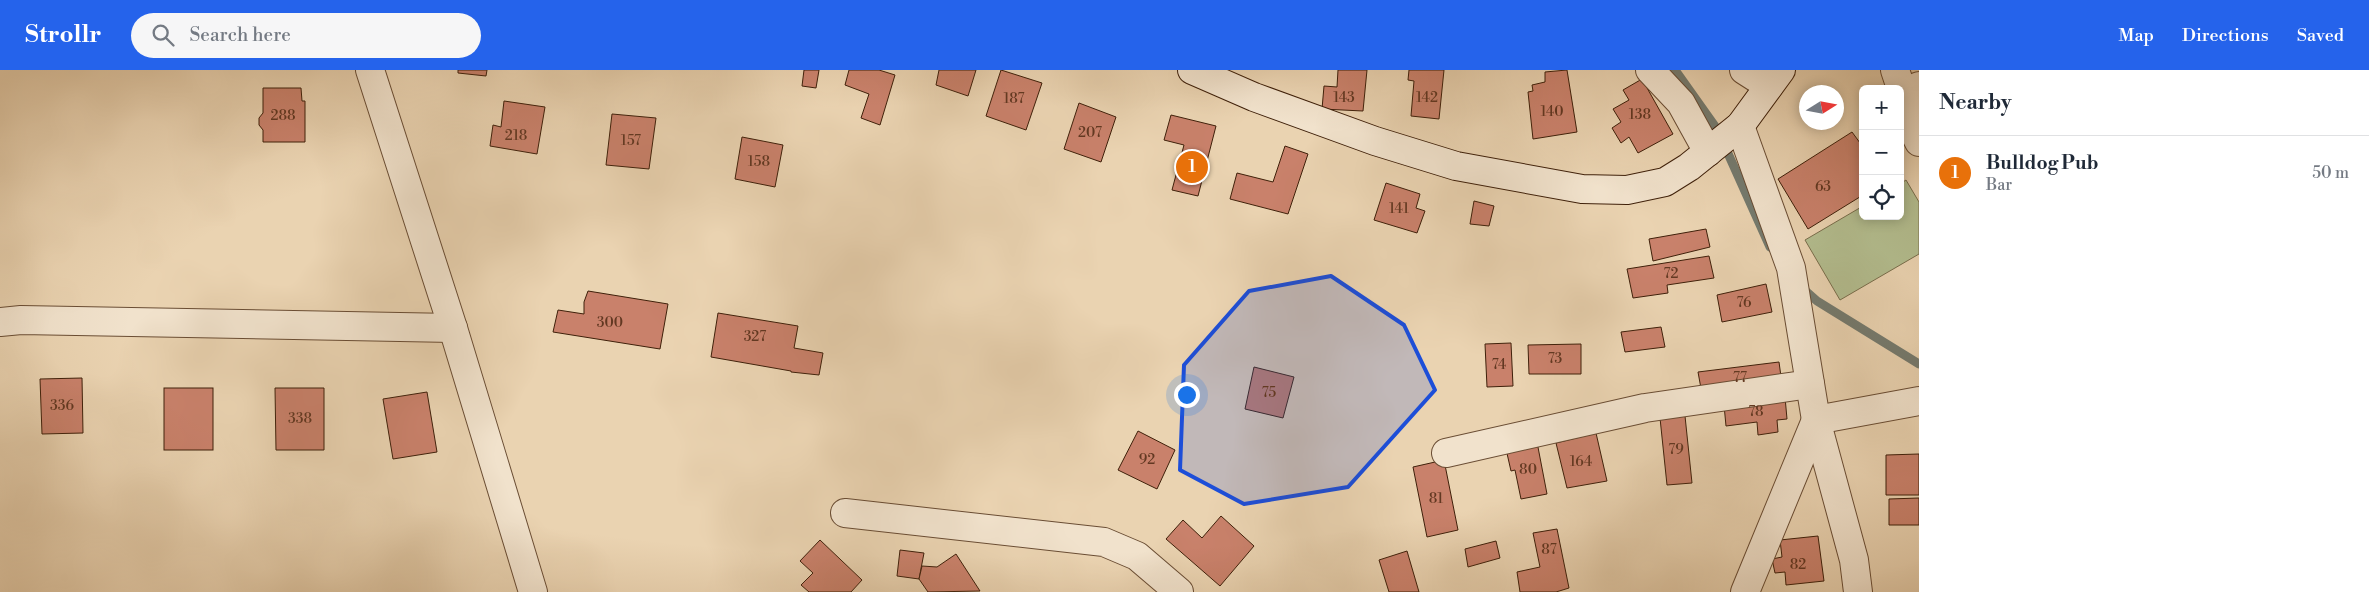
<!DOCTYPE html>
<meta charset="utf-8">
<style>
:root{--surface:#fff;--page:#f6f6f7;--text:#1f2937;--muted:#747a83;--line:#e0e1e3;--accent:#2563eb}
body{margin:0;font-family:"Libre Bodoni",serif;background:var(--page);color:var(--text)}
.controls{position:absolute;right:15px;top:15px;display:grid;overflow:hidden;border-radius:8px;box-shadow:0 2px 12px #0003}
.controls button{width:45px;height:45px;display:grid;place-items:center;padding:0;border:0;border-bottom:1px solid var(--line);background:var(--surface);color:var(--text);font:25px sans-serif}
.compass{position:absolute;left:1799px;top:15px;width:45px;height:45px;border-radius:50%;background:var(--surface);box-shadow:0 2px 12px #0003;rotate:79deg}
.you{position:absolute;left:1186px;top:324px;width:18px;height:18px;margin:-12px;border:4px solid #fff;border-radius:50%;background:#1a73e8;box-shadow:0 0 0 8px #1a73e833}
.badge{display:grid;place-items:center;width:32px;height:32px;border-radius:50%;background:var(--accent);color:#fff;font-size:16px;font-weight:700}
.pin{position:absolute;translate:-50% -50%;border:2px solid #fff;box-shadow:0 1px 5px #0006}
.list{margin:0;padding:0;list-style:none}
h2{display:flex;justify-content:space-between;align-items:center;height:65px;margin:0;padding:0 20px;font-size:21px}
h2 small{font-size:16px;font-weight:400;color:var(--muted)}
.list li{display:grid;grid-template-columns:32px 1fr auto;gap:15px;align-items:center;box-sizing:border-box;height:75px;padding:0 20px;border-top:1px solid var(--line)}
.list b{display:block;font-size:19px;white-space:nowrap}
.list p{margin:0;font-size:16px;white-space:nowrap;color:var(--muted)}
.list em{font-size:16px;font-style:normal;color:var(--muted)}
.icon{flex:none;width:28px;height:28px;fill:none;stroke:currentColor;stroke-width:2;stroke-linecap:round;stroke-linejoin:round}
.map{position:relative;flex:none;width:1919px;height:522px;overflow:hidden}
header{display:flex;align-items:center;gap:30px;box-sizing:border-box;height:70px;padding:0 25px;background:var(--accent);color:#fff}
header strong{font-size:24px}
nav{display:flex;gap:28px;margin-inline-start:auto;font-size:18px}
.search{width:350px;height:45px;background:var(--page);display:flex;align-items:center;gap:12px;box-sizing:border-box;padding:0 18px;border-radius:28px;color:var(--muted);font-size:19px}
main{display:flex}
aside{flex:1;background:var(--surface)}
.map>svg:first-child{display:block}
.green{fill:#b3bd8f;stroke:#796e4c}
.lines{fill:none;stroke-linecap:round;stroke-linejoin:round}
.stream{stroke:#757b6f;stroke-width:9}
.building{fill:#c9816b;stroke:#3f200a}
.street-casing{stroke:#6a4d34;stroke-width:30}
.secondary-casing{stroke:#3f200a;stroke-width:30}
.street{stroke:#f1e2cc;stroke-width:28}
.secondary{stroke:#f1e2cc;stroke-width:28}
.marked{fill:#1d4ed8;fill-opacity:0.2;stroke:#1d4ed8;stroke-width:4;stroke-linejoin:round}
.labels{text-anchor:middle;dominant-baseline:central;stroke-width:4.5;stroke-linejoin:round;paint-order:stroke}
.number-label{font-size:14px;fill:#623822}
</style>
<header>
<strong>Strollr</strong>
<div class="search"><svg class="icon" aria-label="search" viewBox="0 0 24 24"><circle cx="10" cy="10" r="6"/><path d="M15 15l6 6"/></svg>Search here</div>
<nav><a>Map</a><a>Directions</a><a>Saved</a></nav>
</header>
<main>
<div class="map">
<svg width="1919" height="522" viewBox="0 0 1919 522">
<rect width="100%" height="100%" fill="#ead3b1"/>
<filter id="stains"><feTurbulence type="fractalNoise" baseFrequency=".004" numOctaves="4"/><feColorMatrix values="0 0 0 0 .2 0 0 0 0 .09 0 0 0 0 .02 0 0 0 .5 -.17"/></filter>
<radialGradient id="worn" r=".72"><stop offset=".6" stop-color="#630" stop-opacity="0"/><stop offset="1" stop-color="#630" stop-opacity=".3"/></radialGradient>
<path class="green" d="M1906 110 1919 132V184L1840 230 1805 170 1863 136V146H1900V114Z"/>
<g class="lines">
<g class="stream">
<path d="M1675 0 1717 59 1770 177"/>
<path d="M1800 216 1817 231 1919 294"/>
</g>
</g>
<g class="building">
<path d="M458 0H487L486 6 458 3Z"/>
<path d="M804 0H819L816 18 802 16Z"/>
<path d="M849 0H879L895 5 880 55 861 48 869 24 845 15Z"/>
<path d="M939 0H976L968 26 936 15Z"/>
<path d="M1001 0 1042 13 1026 60 986 46Z"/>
<path d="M1338 0H1367L1363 41 1322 39 1324 16 1337 17Z"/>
<path d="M1409 0H1444L1439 49 1411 46 1414 11 1408 10Z"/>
<path d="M1567 0 1577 62 1533 69 1528 22 1533 21 1532 15 1545 12V2Z"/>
<path d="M1642 9 1673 64 1638 83 1629 67 1621 73 1612 58 1621 52 1613 39 1629 30 1623 20Z"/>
<path d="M263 18H301L302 31H305V72H263V60L259 55V48L263 43Z"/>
<path d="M504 31 545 37 537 84 490 76 493 55 501 57Z"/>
<path d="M1079 33 1116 47 1101 92 1064 79Z"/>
<path d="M612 44 656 48 649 99 606 95Z"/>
<path d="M1171 45 1216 56 1198 126 1172 120 1184 75 1164 70Z"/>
<path d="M1852 62 1863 77V125L1808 159 1778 109Z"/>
<path d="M742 67 783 75 775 117 735 109Z"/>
<path d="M1285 76 1308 84 1288 144 1230 129 1237 103 1273 112Z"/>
<path d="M1386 113 1420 124 1416 138 1425 141 1417 163 1374 150Z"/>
<path d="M1474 131 1494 136 1489 156 1470 154Z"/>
<path d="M1706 159 1710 177 1653 191 1649 169Z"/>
<path d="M1709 186 1714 208 1667 215 1668 223 1633 228 1627 199Z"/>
<path d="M1766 214 1772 242 1722 252 1717 225Z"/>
<path d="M588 221 668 234 660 279 553 262 558 240 584 244V232Z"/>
<path d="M718 243 798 256 794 278 823 283 819 305 791 302V301L711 287Z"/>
<path d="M1661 257 1665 277 1625 282 1621 262Z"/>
<path d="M1511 273 1513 316 1487 317 1485 274Z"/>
<path d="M1581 274V304H1529L1528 275Z"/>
<path d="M1779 292 1782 314 1702 324 1698 302Z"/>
<path d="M1254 297 1294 307 1283 348 1245 339Z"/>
<path d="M82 308 83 363 42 364 40 309Z"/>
<rect x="164" y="318" width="49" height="62"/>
<path d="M275 318H324V380H276Z"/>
<path d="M427 322 437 382 393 389 383 329Z"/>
<path d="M1785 327 1787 349 1777 350 1778 362 1758 365 1757 352 1726 356 1724 335Z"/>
<path d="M1685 346 1692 413 1667 415 1660 348Z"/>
<path d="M1138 361 1175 380 1157 419 1118 400Z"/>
<path d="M1596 363 1607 411 1567 418 1556 373Z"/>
<path d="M1537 372 1547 424 1521 429 1515 400 1511 401 1506 379Z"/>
<path d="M1919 384V425H1886V385Z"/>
<path d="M1444 390 1458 460 1427 467 1413 397Z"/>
<path d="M1919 428V455H1889V429Z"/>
<path d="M1221 446 1254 476 1220 516 1166 469 1183 450 1202 468Z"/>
<path d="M1557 459 1569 518 1556 522H1520L1517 502 1540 497 1533 463Z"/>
<path d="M1818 466 1824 511 1786 515 1785 502 1775 503 1772 489 1782 487 1780 470Z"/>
<path d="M820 470 862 510 851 522H809L801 515 813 503 800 491Z"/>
<path d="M1496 471 1500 488 1468 497 1465 479Z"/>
<path d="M900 480 924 483 919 509 897 506Z"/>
<path d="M1407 481 1419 522H1389L1379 490Z"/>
<path d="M956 484 980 521 928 522 919 509 922 496 937 497Z"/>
</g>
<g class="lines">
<defs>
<g id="street">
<path d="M370 0 453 258 533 522"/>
<path d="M1650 0 1681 33 1708 82"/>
<path d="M1744 0 1769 16"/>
<path d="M1895 0 1903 24 1919 16"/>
<path d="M1903 24 1912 58 1919 72"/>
<path d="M1740 56 1791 198 1816 350 1854 490 1858 522"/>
<path d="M0 252 21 250 453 258"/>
<path d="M1446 383 1645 338 1810 314"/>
<path d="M845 443 1104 472 1137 486 1179 522"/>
<path d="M1745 522 1816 350 1919 331"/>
</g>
<path id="secondary" d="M1192 0 1254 27 1375 71 1456 96 1582 119 1627 120 1665 112 1689 97 1740 56 1781 0"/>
</defs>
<use href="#street" class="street-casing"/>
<use href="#secondary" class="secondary-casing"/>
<use href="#street" class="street"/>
<use href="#secondary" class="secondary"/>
</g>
<path class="marked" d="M1331 206 1404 255 1435 320 1348 417 1244 434 1180 400 1184 295 1249 221Z"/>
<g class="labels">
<g class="number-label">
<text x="1344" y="28">143</text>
<text x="1427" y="28">142</text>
<text x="1014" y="29">187</text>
<text x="1552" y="42">140</text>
<text x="1640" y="45">138</text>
<text x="283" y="46">288</text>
<text x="1090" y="63">207</text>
<text x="516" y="66">218</text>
<text x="631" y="71">157</text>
<text x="759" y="92">158</text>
<text x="1823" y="117">63</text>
<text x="1399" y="139">141</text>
<text x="1671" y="204">72</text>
<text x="1744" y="233">76</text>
<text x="610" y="253">300</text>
<text x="755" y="267">327</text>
<text x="1555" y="289">73</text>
<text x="1499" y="295">74</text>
<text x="1740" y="308">77</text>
<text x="1269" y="323">75</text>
<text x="62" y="336">336</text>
<text x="1756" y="342">78</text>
<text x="300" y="349">338</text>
<text x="1676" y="380">79</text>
<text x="1147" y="390">92</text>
<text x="1581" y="392">164</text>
<text x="1528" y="400">80</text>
<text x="1436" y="429">81</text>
<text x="1549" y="480">87</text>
<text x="1798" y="495">82</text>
</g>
</g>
<rect width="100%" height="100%" filter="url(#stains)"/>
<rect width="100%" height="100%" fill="url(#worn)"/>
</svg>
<div class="controls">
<button>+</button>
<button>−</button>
<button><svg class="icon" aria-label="locate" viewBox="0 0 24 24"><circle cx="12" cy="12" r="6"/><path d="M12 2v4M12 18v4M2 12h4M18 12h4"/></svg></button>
</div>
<svg class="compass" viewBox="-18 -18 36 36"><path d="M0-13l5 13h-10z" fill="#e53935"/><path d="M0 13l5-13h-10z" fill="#747a83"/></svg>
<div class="you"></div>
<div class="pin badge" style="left:1192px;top:97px;background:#e8710a">1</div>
</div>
<aside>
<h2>Nearby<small></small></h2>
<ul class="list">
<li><span class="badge" style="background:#e8710a">1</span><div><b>Bulldog Pub</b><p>Bar</p></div><em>50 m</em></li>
</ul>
</aside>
</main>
